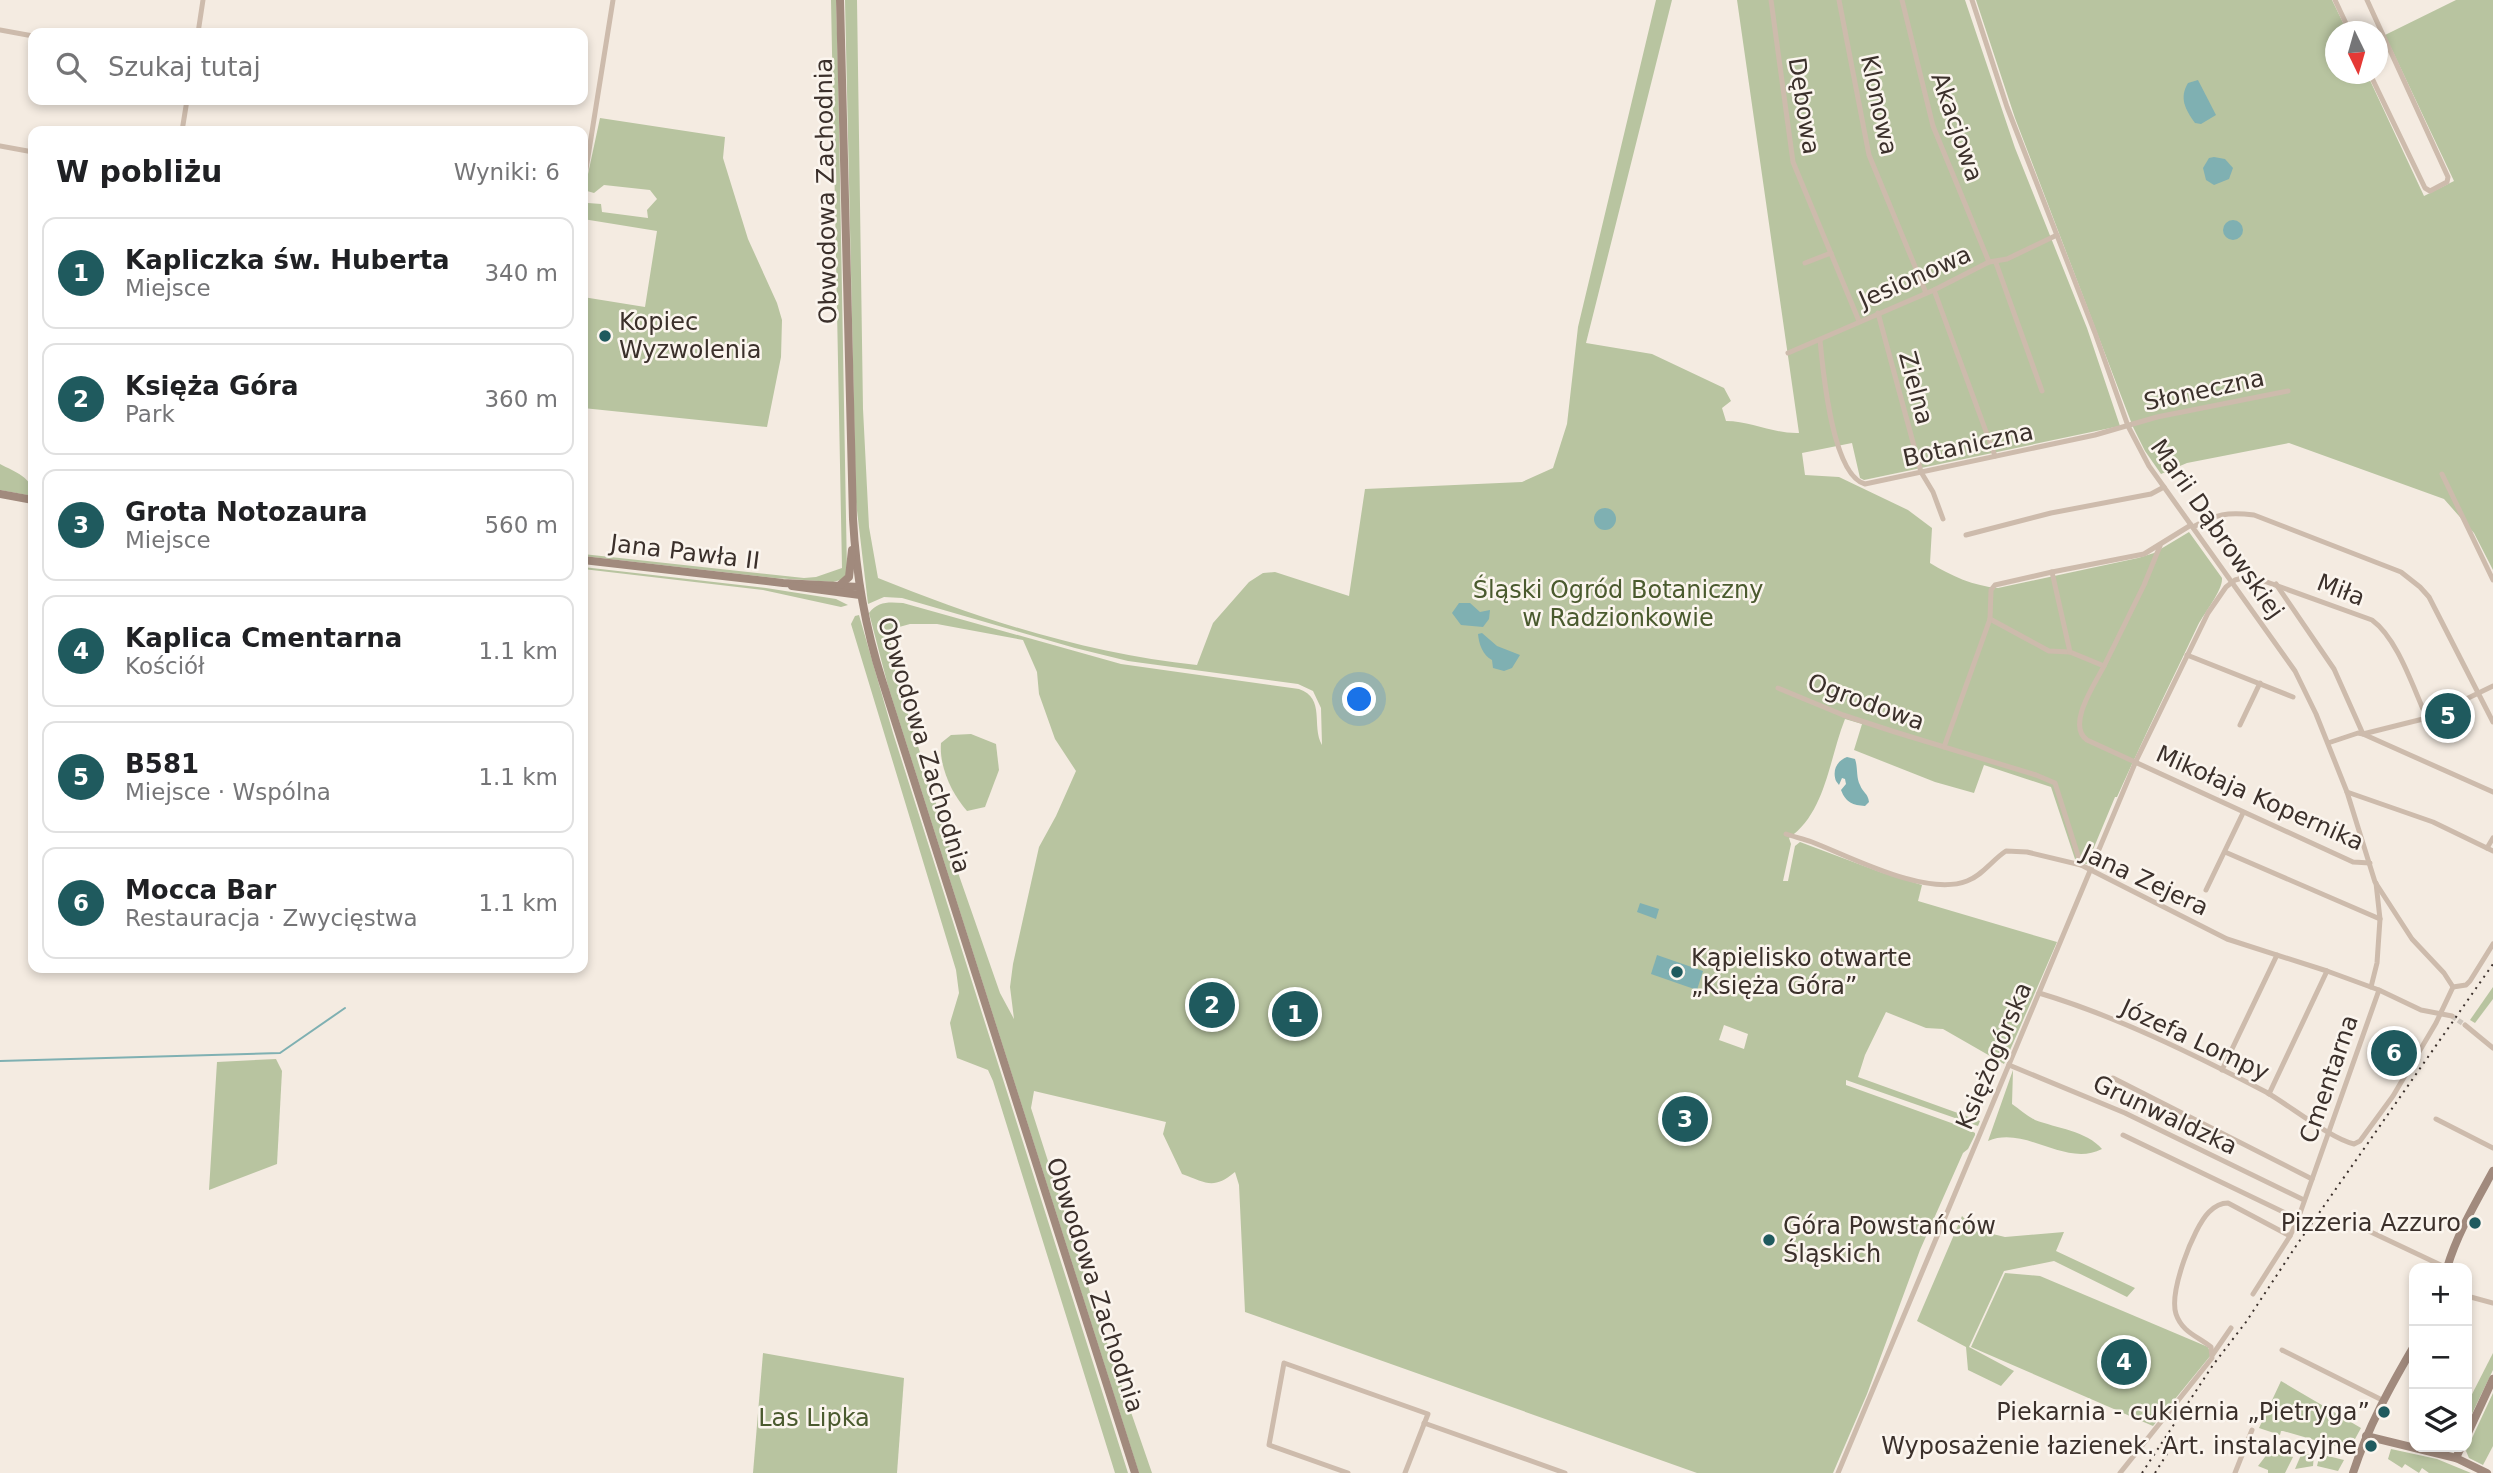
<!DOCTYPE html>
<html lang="pl">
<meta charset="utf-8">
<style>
:root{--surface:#fff;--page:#f6f6f6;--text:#202124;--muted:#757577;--line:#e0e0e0;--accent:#1f5a5e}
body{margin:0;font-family:"DejaVu Sans",sans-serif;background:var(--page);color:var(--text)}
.controls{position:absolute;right:21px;bottom:21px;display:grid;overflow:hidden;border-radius:14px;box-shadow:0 4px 10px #0003}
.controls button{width:63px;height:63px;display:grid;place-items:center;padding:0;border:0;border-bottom:2px solid var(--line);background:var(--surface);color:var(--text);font:35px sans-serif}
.compass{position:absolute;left:2325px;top:21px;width:63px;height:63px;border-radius:50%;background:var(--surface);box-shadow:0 4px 10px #0003;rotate:175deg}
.you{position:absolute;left:1360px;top:700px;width:24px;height:24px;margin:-18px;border:5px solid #fff;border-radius:50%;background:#1a73e8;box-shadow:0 0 0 10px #1a73e833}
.badge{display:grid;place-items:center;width:46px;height:46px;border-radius:50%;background:var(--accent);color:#fff;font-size:23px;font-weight:700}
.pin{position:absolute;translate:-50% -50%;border:4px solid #fff;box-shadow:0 2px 7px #0006}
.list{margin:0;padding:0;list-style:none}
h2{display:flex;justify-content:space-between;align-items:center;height:91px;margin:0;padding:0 28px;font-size:30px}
h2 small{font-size:23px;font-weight:400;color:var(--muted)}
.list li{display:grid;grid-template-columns:46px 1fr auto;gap:21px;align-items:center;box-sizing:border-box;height:112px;margin:0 14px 14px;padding:0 14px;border:2px solid var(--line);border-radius:14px}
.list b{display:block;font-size:26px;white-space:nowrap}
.list p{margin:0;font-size:23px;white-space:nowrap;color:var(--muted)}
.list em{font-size:23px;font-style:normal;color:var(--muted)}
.icon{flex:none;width:38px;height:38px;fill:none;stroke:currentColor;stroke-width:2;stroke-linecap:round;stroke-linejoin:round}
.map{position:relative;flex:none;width:2493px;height:1473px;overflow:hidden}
.search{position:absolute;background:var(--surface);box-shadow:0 4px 10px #0003;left:28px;top:28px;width:560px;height:77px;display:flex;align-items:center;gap:18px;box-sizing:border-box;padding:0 24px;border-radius:14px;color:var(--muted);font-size:26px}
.panel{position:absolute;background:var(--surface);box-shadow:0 4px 10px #0003;left:28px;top:126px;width:560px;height:847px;border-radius:14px}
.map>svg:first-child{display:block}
.green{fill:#b8c4a0;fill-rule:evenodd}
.water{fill:#7fb0b2}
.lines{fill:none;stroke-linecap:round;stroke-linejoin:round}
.stream{stroke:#7fb0b2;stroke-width:2}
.street-tunnel{stroke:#cfc6bd;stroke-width:5;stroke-dasharray:5 2.5;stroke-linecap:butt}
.street{stroke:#cdbbac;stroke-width:5}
.secondary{stroke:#a18a7d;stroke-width:8}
.rail{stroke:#3b302b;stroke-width:2;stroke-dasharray:2 5;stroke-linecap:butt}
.poi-dot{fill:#1f5a5e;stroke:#fbf5ee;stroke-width:2.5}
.labels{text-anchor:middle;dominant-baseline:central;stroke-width:5;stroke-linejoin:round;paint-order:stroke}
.street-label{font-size:24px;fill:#3b302b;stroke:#fbf5ee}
.poi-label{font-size:24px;fill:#3b302b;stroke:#fbf5ee;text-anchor:start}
.park-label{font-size:24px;fill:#4a5a2e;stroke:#fbf5ee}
</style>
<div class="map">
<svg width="2493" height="1473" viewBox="0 0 2493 1473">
<rect width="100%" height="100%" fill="#f4ebe1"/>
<g class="green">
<path d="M831 0H836L838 67 847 573 844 579 833 582 775 578 583 556V554L804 578 816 577 842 568Z"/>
<path d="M845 0H857L863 409 869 527 878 578C979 619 1088 654 1197 665L1213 623 1249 582 1263 573 1275 572 1349 596 1365 489 1522 482 1553 468 1567 424 1578 327 1656 0H1672L1586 343 1652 354 1724 388 1731 401 1722 408 1726 421C1751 421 1774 434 1799 433L1737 0H1965L2015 148 2087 328 2120 426 1864 480 1860 478 1852 443 1802 453 1805 475 1839 477 1908 510 1932 528 1930 563C1951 576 1974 586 1998 588L2138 558 2154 553 2189 532 2222 578C2223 590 2205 612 2198 625 2171 682 2143 739 2117 797H2115L2087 864 2076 862 2051 787 1984 765 1974 793 1935 782 1854 750 1862 724 1845 719C1829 759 1826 812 1789 838L1791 844 1783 881H1788L1795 846 1800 842 1880 872 1922 885 1918 901 2057 942 2004 1064 1943 1029 1926 1028 1886 1012 1865 1055 1858 1077 1980 1121 1978 1126 1846 1080V1085L1968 1129 1975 1133V1135L1968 1149 1963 1153 1920 1250 1867 1394 1833 1473H1697L1245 1312 1239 1185 1235 1172C1213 1190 1207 1183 1182 1174L1163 1134 1166 1122 1034 1091 1031 1108 1095 1308 1152 1473H1139L888 686 869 613C878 601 889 602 903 603L1121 664 1299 689C1326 698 1311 726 1322 745L1321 708 1313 691 1298 684 1128 661 1075 648 902 598 884 597 868 604 856 502ZM910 624H937L1023 640 1037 672 1039 694 1055 739 1076 771 1056 816 1039 847 1013 964 1010 987 1014 1019 1000 993 955 864 896 676 889 632 892 629ZM1724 1025 1748 1034 1744 1049 1719 1040Z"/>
<path d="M1976 0H2332L2347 31 2336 32V74H2367L2424 196 2454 181 2385 35 2456 0H2493V570L2474 533 2444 499 2289 443 2187 463 2161 474 2145 451 2133 427 2015 118Z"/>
<path d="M600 118 725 137 723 158 748 239 777 303 782 320 781 357 767 427 583 408V297L645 307 657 231 583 219V205L588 203 601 204 602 212 648 218 647 210 657 199 650 190 604 185 594 193 587 191 585 188Z"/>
<path d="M0 464C15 472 33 477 33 496L0 490Z"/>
<path d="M583 567 766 588 836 599 848 605 841 607 763 590 583 569Z"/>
<path d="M859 615 893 733 1128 1473H1115L993 1081 988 1070 957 1058 950 1023 959 993 956 970 851 624 855 616Z"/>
<path d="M971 734 996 744 999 770 985 807 967 811C952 794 939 767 941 743L951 735Z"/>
<path d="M2493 987V999L2475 1023 2470 1020Z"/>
<path d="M276 1059 282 1071 277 1164 209 1190 217 1062Z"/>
<path d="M2013 1070 2012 1104C2019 1109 2027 1116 2035 1120 2056 1128 2087 1131 2102 1149 2065 1168 2026 1125 1988 1141Z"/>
<path d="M1962 1216 1976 1230 2005 1237 2064 1232 2056 1251 2135 1288 2127 1297 2054 1261 2004 1271 1969 1347 2014 1371 2001 1386 1968 1370 1966 1347 1917 1321Z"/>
<path d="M2005 1273 2040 1276 2208 1347 2211 1355 2153 1426 1971 1347Z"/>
<path d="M763 1353 904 1378 897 1473H753Z"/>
<path d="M2493 1353V1370L2467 1424V1404Z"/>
<path d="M2281 1381 2361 1428 2349 1450 2283 1431H2281L2280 1435 2259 1428Z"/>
<path d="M2493 1393V1446L2483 1465 2469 1458 2466 1451Z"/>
<path d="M2391 1449 2437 1459 2471 1473H2429L2422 1468 2419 1473 2405 1464 2402 1468 2388 1459Z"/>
<path d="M2276 1452 2293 1457 2285 1473H2268V1470L2258 1466 2268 1453Z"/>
<path d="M2314 1454 2313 1466 2295 1469 2301 1455Z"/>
<path d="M2320 1454 2344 1460 2338 1471 2317 1466Z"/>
</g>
<g class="water">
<path d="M2198 80 2216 115 2201 124 2195 123C2185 109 2179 98 2188 83Z"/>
<path d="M2214 157 2225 159 2233 168 2229 179 2214 185 2206 180 2203 168 2209 158Z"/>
<circle cx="2233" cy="230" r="10"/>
<circle cx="1605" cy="519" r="11"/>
<path d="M1459 603H1470L1480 612 1490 610 1489 619 1483 627 1461 625 1452 613Z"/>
<path d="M1482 633 1497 646 1520 655 1512 668 1504 671 1493 668 1492 660C1483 655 1479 645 1478 634Z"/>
<path d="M1847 757 1855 759C1858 767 1856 778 1860 785 1863 793 1868 793 1869 802L1865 806C1853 805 1846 803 1841 790L1846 784 1845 779 1842 778 1839 785 1836 781C1832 770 1837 761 1847 757Z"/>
<path d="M1640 903 1659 909 1656 919 1637 912Z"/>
<path d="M1657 955 1703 971 1697 990 1651 974Z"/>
</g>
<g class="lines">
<path class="stream" d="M0 1061 280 1053 345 1008"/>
<path class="street-tunnel" d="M2452 1016 2465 1025"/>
<g class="street">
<path d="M1771 0 1793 162 1859 321"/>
<path d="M1839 0 1869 155 1926 293"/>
<path d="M1902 0 1933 126 1989 262"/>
<path d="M1972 0 2007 107 2095 333 2128 426 2149 466 2295 671 2316 714 2347 792 2375 882 2412 939 2444 973 2453 987 2436 1023 2393 1096 2360 1141 2354 1144C2331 1139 2289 1105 2266 1092 2195 1055 2116 1016 2039 993"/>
<path d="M2335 0 2350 32"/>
<path d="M2367 0 2448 177 2447 182 2430 191 2425 188 2370 74"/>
<path d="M0 30 33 36"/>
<path d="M198 33 203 0"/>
<path d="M182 131 187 100"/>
<path d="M0 146 33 152"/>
<path d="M583 188 613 0"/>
<path d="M1805 263 1831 253"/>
<path d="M1996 263 2042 391"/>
<path d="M1934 290 1995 456"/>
<path d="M1878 313 1921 472 1933 492 1943 519"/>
<path d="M1820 340C1823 371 1832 475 1865 484L2095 435 2157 417 2288 391"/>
<path d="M1788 353 1934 290 1989 262 2007 259 2057 235"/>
<path d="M2442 474 2493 580"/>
<path d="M2193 527C2216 514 2227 512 2254 515L2401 572 2420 587 2429 597 2493 722"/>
<path d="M1966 535 2051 513 2151 494 2164 487"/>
<path d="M2052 572 2144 554 2191 525"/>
<path d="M2276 584 2334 669 2363 734 2493 792"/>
<path d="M1990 619 2049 651 2070 652 2104 666C2095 684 2066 725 2087 740L2353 862 2370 863"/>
<path d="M2187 655 2293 697"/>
<path d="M2104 666 2144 585 2160 546"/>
<path d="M1778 688 1843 715 1895 732 2036 775 2055 783 2081 865"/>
<path d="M2240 725 2260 683"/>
<path d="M2328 743 2358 733 2363 734 2427 718 2493 686"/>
<path d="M1944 747 1990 619 1991 590 1995 585 2052 572 2070 652"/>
<path d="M2347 792 2433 822 2493 851"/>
<path d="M1786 834C1795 837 1804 839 1812 842 1851 857 1926 897 1967 881 1983 875 1992 860 2006 851L2027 852 2081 865 2227 939 2327 971 2379 990 2421 1010 2452 1016"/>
<path d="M2487 848 2493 838"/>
<path d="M2225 852 2380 919"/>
<path d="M2206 890 2243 813"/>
<path d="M2371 987 2377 963 2380 919 2376 883"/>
<path d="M2453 987 2466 985 2470 981 2493 944"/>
<path d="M2465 1025 2493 1048"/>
<path d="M2009 1065 2125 1113 2304 1200"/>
<path d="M2222 1070 2277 955"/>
<path d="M2113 1078 2312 1179"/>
<path d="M2269 1094 2327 971"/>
<path d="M2436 1119 2493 1148"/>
<path d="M2123 1135 2298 1219"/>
<path d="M2356 1225 2447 1268"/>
<path d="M2253 1294 2290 1236 2298 1219 2379 990"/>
<path d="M2467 1296 2493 1303"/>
<path d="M2282 1350 2382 1400"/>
<path d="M2213 1354 2231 1328"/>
<path d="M1424 1423 1565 1473"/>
<path d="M1348 1473 1269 1445 1284 1363 1428 1414 1405 1473"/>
<path d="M1838 1473 2136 761 2208 613 2226 587 2235 580 2250 576 2372 620C2398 639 2413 688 2427 718"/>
<path d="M2120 1473 2212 1358 2211 1347C2197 1336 2182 1332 2176 1314 2169 1292 2193 1228 2209 1212 2215 1206 2220 1203 2228 1203L2290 1236"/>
<path d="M2235 1473 2252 1430"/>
</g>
<g class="secondary">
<path d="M840 0 853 519C856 575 865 627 882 680L1135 1473"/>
<path d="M0 494 33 500"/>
<path d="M583 560 783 583 859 587"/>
<path d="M840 585 849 577 852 550"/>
<path d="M792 586 860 595"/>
<path d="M2447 1268C2457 1234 2476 1202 2493 1171"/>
<path d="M2467 1435 2493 1379"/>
<path d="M2366 1436 2456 1458 2487 1473"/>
<path d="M2456 1458 2461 1447"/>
<path d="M2353 1473C2368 1427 2390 1387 2414 1346"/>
</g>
<g class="rail">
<path d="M2142 1473 2213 1365 2246 1322 2296 1246 2493 964"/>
<path d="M2155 1473 2172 1446"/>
</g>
</g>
<g class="poi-dot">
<circle cx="605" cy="336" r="7"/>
<circle cx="1677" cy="972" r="7"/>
<circle cx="2475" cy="1223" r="7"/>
<circle cx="1769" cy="1240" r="7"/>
<circle cx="2384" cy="1412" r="7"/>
<circle cx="2371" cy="1446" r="7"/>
</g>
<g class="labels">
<g class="street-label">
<text transform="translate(1879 105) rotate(78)">Klonowa</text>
<text transform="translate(1804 106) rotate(81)">Dębowa</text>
<text transform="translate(1957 127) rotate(71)">Akacjowa</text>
<text transform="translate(826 191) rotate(-91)">Obwodowa Zachodnia</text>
<text transform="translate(1915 277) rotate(-24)">Jesionowa</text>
<text transform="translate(1916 388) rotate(75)">Zielna</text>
<text transform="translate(2204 390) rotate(-12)">Słoneczna</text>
<text transform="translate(1968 445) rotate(-12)">Botaniczna</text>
<text transform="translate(2217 529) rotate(55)">Marii Dąbrowskiej</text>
<text transform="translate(685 552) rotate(7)">Jana Pawła II</text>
<text transform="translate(2341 590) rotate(21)">Miła</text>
<text transform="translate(1866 702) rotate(20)">Ogrodowa</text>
<text transform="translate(924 745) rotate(73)">Obwodowa Zachodnia</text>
<text transform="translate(2260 798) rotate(24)">Mikołaja Kopernika</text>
<text transform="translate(2145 880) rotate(25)">Jana Zejera</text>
<text transform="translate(2195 1040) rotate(25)">Józefa Lompy</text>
<text transform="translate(1994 1056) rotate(-67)">Księżogórska</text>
<text transform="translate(2329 1079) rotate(-71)">Cmentarna</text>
<text transform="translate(2165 1115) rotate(25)">Grunwaldzka</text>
<text transform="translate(1095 1285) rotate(72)">Obwodowa Zachodnia</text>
</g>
<g class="poi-label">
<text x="619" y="322">Kopiec<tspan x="619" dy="28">Wyzwolenia</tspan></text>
<text x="1691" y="958">Kąpielisko otwarte<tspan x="1691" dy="28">„Księża Góra”</tspan></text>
<text x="2461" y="1223" text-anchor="end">Pizzeria Azzuro</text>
<text x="1783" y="1226">Góra Powstańców<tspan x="1783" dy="28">Śląskich</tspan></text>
<text x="2370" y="1412" text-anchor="end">Piekarnia - cukiernia „Pietryga”</text>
<text x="2357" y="1446" text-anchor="end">Wyposażenie łazienek. Art. instalacyjne</text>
</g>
<g class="park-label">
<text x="1618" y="590">Śląski Ogród Botaniczny<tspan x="1618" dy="28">w Radzionkowie</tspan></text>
<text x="814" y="1418">Las Lipka</text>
</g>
</g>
</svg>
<div class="controls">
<button>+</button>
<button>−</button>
<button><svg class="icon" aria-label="layers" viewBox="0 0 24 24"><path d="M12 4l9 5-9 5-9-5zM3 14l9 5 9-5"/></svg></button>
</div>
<svg class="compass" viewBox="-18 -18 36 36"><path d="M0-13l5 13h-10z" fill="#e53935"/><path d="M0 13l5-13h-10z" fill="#757577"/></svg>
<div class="you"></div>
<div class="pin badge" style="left:1295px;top:1014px">1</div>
<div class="pin badge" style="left:1212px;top:1005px">2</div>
<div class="pin badge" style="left:1685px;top:1119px">3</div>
<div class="pin badge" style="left:2124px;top:1362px">4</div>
<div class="pin badge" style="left:2448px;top:716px">5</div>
<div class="pin badge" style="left:2394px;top:1053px">6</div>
<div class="search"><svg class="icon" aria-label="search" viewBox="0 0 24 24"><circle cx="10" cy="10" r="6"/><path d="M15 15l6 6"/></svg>Szukaj tutaj</div>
<section class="panel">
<h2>W pobliżu<small>Wyniki: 6</small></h2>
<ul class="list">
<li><span class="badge">1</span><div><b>Kapliczka św. Huberta</b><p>Miejsce</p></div><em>340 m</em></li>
<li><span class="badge">2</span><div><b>Księża Góra</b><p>Park</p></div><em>360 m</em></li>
<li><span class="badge">3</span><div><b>Grota Notozaura</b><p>Miejsce</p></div><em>560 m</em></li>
<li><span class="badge">4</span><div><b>Kaplica Cmentarna</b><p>Kościół</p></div><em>1.1 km</em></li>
<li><span class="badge">5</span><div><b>B581</b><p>Miejsce · Wspólna</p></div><em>1.1 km</em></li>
<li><span class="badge">6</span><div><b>Mocca Bar</b><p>Restauracja · Zwycięstwa</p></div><em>1.1 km</em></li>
</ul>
</section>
</div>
